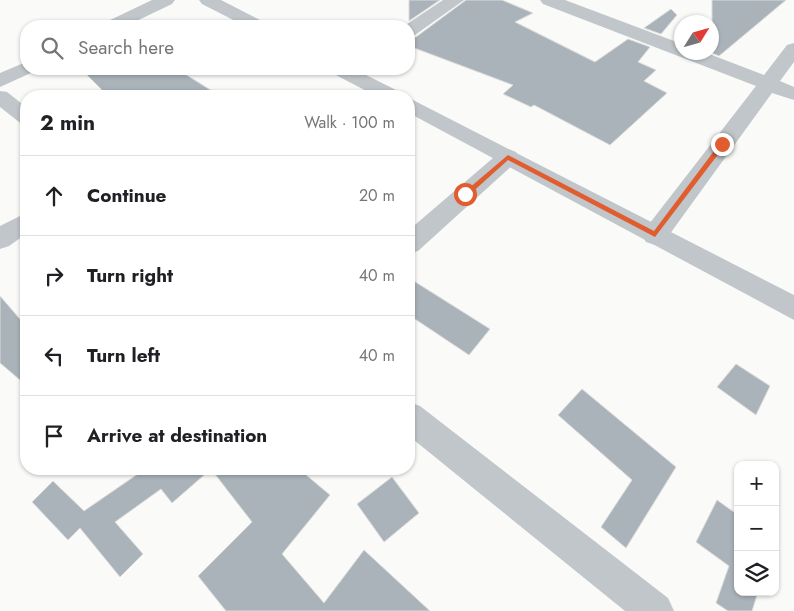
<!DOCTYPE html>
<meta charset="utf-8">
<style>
:root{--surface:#fff;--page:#f6f6f6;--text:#202124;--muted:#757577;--line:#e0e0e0}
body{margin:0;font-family:Jost,sans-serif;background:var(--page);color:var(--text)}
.controls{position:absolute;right:15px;bottom:15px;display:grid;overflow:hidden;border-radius:10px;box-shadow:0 1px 4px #0004}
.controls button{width:45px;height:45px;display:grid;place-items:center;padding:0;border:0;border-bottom:1px solid var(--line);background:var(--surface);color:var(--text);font:25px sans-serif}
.compass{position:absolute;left:674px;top:15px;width:45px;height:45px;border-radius:50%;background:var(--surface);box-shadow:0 1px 4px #0004;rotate:53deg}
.stop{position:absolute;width:15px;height:15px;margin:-11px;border:4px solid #e15d30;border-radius:50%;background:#fff}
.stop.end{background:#e15d30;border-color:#fff;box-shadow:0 1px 5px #0008}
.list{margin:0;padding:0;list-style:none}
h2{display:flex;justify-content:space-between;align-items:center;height:65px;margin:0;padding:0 20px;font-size:21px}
h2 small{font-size:16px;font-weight:400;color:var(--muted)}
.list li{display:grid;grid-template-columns:32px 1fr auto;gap:15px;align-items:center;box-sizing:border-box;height:80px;padding:0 20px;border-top:1px solid var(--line)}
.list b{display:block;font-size:19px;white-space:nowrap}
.list em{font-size:16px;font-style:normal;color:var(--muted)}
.icon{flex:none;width:28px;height:28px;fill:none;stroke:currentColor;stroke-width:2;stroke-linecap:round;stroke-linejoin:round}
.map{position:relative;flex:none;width:794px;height:611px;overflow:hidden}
.search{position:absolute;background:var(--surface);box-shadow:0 1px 4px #0004;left:20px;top:20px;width:395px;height:55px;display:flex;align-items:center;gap:12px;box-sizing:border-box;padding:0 18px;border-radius:20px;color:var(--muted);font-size:19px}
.panel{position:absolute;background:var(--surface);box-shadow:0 1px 4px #0004;left:20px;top:90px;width:395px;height:385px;border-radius:20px}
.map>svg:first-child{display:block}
.building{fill:#aab3b9;stroke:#dcdcda}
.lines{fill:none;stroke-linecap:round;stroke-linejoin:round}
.minor{fill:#c1c6ca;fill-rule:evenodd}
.tertiary{fill:#c1c6ca;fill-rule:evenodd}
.route{fill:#e15d30}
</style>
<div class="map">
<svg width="794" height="611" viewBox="0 0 794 611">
<rect width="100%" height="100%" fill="#fafaf8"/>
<g class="building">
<path d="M409 0H440L409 21Z"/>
<path d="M466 0H502L533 13 515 22 595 62 628 39 650 47 638 62 656 70 644 81 667 93 610 145 534 105 531 107 503 94 513 85 409 46V38L416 37Z"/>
<path d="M712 0H786L719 56 712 53Z"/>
<path d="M671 9 677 15 661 34 644 28Z"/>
<path d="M81 69H177L220 96H108Z"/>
<path d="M409 278 490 329 469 355 409 315Z"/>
<path d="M0 296 26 326V385L0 363Z"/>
<path d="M736 364 770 386 756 415 717 387Z"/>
<path d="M582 389 676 467 626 548 601 527 632 480 558 415Z"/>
<path d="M145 469H299L330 495 282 554 324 603 364 550 430 611H226L198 576 252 522 211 469 172 503 161 489 115 522 143 554 120 577 80 528 68 540 32 502 53 481 84 511Z"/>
<path d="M392 477 419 513 384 542 357 504Z"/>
<path d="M717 500 738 515V592H758L752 611H728L716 603 729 566 696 542Z"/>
</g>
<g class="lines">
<g class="minor">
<path d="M443 0H464L415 35 409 36V26H404Z"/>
<path d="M540 0H565L682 44V52H704L764 75 787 45 794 43V62L780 81 794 87V100L772 93 664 242 655 245 646 242 642 235 646 228 756 86 543 4Z"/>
<path d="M0 91 7 92 26 107V124L19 122 0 107Z"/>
<path d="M508 149 516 152 519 157 516 162 418 251 409 254V230L500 152Z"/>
<path d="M26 213V234L9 246 0 249V226Z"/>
<path d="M409 402 420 406 668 598 674 611H625L409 436Z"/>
</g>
<g class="tertiary">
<path d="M152 0H175L172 4 126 26H103L106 22Z"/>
<path d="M199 0H221L264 22 267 26H245L202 4Z"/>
<path d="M26 62V69H35L33 72 0 87V73Z"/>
<path d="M329 69H354L398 91 401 96H376L332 73Z"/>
<path d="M409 98 794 295V320L409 113Z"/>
</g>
</g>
<path class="route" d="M720 143 726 144 655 237 508 160 468 196 462 194 508 155 654 231Z"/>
</svg>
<div class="controls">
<button>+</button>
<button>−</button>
<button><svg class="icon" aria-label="layers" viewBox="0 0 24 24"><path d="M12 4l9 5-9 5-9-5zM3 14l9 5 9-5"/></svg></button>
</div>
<svg class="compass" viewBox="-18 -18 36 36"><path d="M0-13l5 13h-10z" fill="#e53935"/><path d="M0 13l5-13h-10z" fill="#757577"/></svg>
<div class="stop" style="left:465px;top:194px"></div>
<div class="stop end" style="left:722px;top:144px"></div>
<div class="search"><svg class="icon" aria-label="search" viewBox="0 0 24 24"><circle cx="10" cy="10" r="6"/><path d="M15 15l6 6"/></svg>Search here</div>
<section class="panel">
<h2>2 min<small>Walk · 100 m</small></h2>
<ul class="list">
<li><svg class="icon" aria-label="ahead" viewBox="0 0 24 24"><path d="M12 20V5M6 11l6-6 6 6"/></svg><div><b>Continue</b></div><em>20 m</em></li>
<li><svg class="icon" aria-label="right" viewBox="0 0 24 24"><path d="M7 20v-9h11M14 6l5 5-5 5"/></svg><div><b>Turn right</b></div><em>40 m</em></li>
<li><svg class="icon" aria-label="left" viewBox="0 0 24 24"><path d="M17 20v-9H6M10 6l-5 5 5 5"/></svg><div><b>Turn left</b></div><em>40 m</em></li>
<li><svg class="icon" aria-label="arrive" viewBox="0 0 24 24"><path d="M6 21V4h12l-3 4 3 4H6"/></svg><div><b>Arrive at destination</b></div></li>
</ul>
</section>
</div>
